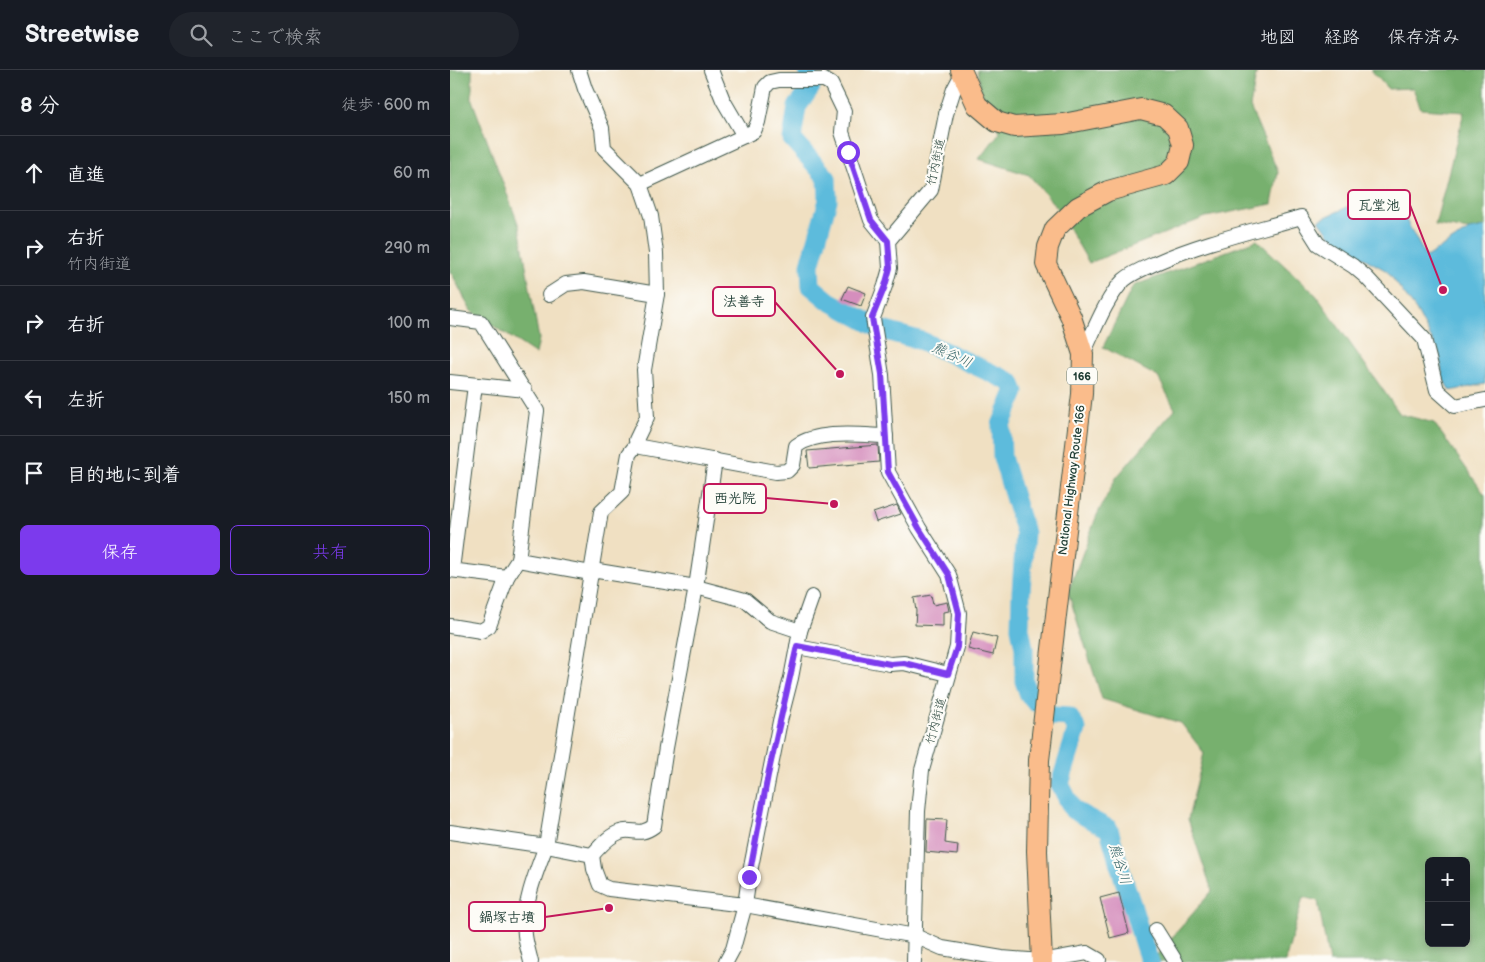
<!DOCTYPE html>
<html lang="ja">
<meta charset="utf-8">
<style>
:root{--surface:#171b24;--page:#20242c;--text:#f1f3f6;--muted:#9ea1a6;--line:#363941;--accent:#7c3aed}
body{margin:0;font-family:"Balsamiq Sans","Klee One",sans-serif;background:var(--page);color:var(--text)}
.controls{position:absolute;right:15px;bottom:15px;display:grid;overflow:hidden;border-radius:8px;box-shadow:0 2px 8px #0003}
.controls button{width:45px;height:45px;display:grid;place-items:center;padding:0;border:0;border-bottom:1px solid var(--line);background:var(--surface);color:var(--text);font:25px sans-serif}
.stop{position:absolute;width:15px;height:15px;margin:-11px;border:4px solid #7c3aed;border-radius:50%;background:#fff}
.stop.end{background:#7c3aed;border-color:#fff;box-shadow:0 1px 5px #0008}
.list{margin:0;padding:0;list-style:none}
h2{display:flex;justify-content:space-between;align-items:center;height:65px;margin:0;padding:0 20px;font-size:21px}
h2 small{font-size:16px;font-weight:400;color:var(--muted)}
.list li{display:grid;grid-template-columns:32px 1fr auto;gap:15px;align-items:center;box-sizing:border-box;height:75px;padding:0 20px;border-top:1px solid var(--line)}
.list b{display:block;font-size:19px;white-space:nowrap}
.list p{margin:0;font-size:16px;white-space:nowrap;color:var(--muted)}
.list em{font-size:16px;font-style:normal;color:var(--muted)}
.actions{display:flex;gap:10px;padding:15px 20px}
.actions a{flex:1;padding:11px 0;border:1px solid var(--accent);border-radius:8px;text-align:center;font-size:18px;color:var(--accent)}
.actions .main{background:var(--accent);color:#fff}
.icon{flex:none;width:28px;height:28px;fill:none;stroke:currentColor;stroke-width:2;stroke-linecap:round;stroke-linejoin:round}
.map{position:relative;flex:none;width:1035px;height:892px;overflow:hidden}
header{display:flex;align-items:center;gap:30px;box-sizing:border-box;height:70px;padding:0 25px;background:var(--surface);border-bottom:1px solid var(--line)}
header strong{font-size:24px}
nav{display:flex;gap:28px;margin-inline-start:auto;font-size:18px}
.search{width:350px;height:45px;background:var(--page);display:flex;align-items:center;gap:12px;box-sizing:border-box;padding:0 18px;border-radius:28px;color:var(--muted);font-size:19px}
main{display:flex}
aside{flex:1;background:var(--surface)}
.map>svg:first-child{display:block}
.forest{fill:#77b06e;stroke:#4b7651;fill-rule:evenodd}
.water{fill:#5dbbdc;stroke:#3e7c88}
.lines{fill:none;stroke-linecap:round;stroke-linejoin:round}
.river{stroke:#5dbbdc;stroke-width:19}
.building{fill:#d58ebd}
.minor-casing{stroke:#3e5549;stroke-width:16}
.highway-casing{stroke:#3e5549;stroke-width:22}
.minor{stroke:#fff;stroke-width:14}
.highway{stroke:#fabc8b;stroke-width:20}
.route{stroke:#7c3aed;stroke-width:6}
.labels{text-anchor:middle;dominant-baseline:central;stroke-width:4;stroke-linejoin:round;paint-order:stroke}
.shield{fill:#fdfcf7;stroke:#62766e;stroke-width:1}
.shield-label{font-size:11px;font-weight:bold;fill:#1f3d34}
.street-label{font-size:12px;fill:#1f3d34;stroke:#fdfcf7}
.water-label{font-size:14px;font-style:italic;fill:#326366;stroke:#fdfcf7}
.leader{fill:none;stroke:#c2185b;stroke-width:2}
.callout-dot{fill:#c2185b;stroke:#fdfcf7;stroke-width:2}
.callout{fill:#fdfcf7;stroke:#c2185b;stroke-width:2}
.callout-label{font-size:14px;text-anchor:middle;font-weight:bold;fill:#1f3d34}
</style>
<header>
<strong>Streetwise</strong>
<div class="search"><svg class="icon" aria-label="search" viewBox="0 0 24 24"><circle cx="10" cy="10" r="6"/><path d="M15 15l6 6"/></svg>ここで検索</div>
<nav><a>地図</a><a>経路</a><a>保存済み</a></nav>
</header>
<main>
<aside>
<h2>8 分<small>徒歩 · 600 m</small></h2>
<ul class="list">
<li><svg class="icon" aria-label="ahead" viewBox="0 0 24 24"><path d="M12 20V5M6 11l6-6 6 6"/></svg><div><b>直進</b></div><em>60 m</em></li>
<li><svg class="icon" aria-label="right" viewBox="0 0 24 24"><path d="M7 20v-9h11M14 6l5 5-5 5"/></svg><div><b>右折</b><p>竹内街道</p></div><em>290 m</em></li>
<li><svg class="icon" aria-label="right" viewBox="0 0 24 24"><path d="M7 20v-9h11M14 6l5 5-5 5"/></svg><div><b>右折</b></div><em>100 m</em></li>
<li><svg class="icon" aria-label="left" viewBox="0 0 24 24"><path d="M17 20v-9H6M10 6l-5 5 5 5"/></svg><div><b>左折</b></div><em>150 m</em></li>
<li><svg class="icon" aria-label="arrive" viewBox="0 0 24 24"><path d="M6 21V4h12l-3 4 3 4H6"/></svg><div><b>目的地に到着</b></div></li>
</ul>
<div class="actions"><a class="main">保存</a><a>共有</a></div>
</aside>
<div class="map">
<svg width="1035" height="892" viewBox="0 0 1035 892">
<rect width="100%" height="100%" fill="#fdfcf7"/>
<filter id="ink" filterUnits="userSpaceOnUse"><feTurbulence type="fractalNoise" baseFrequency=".02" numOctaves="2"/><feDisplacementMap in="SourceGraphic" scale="10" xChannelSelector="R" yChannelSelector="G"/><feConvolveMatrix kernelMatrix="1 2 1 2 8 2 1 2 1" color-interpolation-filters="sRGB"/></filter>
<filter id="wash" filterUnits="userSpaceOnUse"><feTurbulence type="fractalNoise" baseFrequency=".0096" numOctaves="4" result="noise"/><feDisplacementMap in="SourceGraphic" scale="20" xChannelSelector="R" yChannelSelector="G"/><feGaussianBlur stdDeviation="1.12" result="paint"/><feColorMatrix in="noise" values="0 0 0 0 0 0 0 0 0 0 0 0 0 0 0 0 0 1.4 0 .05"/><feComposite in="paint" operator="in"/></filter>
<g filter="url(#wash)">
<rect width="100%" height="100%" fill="#f0e0c2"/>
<g class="forest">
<path d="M0 0H22V30L69 156 89 269 86 284 21 241 2 204 0 203Z"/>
<path d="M527 0H807L800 37 828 102 822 134 756 147 639 193 607 138 579 105 529 89 550 62 531 20Z"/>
<path d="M921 0H1035V157L1019 160 985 155 1014 42 971 39 963 18 938 19Z"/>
<path d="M807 170 866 225 950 344 984 353 1035 425V892H879L868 831 853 827 835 892H701L762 821 738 749 754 683 731 653 652 629 618 522 647 445 666 408 725 339 708 307 653 277 683 216ZM979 791H1016V873H979Z"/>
</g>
<path class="water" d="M924 125 949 137 976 187 1019 160 1035 157V314L1000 321 993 309 989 283 966 240 937 201 885 172 869 150Z"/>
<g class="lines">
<g class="river">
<path d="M358 0 361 17 347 37 342 69 377 108 378 130 360 195 361 216 379 231 432 260 472 271 561 312 565 322 551 355 552 387 575 463 571 522 570 558 574 578V611L579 625 585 632"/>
<path d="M604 646 619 647 627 659 610 714 623 740 659 759C665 782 672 804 679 826 687 848 691 870 700 892"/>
</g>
</g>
<g id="blocks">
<g class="building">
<path d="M398 216 416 223 411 236 392 229Z"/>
<path d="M428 375 429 392 359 398 357 381Z"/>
<path d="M447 435 451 444 426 452 423 443Z"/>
<path d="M481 525 483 535 497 532 499 541 493 542V556L465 555 466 541 464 528Z"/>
<path d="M523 562 547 568 543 585 518 579Z"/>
<path d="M477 749 497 750 495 773 508 775 507 785 476 782Z"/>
<path d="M669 823 679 863 660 868 650 828Z"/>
</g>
</g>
</g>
<g filter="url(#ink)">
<use href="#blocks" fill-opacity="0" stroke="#3e5549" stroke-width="1"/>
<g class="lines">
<defs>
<g id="minor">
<path d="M294 66 304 61 308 52 315 17 320 12 329 10H374L381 14 394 41 392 62 421 150 438 171"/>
<path d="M190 114 294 66 273 30 261 0"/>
<path d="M99 225 116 214 134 212 207 224"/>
<path d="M0 248 31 252 87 341 68 490 57 507 39 556 31 561 0 556"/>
<path d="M633 284C644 261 656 228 674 210 683 202 697 197 708 192 754 172 803 161 851 147L868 174 903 196 916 207 974 269 987 320 1005 336 1035 330"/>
<path d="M0 312 75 320"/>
<path d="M187 374 191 377 326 402 337 401 343 395 346 376C368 360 409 365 436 366"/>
<path d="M68 490 141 503 148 501 246 517 295 530 320 551 350 561"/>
<path d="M0 500 57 507"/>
<path d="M2 500 25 315"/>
<path d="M347 577 440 594 454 593 498 604"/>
<path d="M0 762 96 776 142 785C150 777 158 766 170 762 183 757 188 768 204 756L216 678 246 517 265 390"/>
<path d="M142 785 144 799 150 815 159 819 295 835 465 866 492 878 552 888 592 891 637 883 649 890"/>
<path d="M706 860 726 892"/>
<path d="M81 892C79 883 76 874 75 865 72 837 86 802 96 776L151 442 172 422 179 384 187 374 186 370 197 347 194 300 207 224 206 183 201 146 190 114 154 78 152 58 135 19 129 0"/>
<path d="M276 892 283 879 295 835 299 807 330 651 341 608 350 561 362 527"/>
<path d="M464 892 468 741 472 700 507 577 509 543 499 505 469 458 438 402 432 305 423 248 435 216 440 198 438 171 481 120 496 44 504 19 512 4"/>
</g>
<path id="highway" d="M511 0 527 35 547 52 564 57 613 54 691 39 714 45 728 58 733 75 729 92 716 105 658 121 628 137 605 159 598 177 596 194 621 247 633 284 632 324 589 690 587 781 592 892"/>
</defs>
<use href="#minor" class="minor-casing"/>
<use href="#highway" class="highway-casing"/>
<use href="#minor" class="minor"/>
<use href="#highway" class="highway"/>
</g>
</g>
<g class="lines" filter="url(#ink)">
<path class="route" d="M299 807 318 705 347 576 440 594 454 593 498 604 507 577 509 543 499 505 469 458 438 402 432 304 422 248 435 216 440 198 438 171 421 150 398 82"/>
</g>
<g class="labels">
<rect class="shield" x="617" y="297.5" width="30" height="17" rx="4"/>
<g class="shield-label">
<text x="632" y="306">166</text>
</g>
<g class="street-label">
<text transform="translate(486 92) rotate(-78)">竹内街道</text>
<text transform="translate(622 410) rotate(-83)">National Highway Route 166</text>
<text transform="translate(486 651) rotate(-75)">竹内街道</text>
</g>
<g class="water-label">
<text transform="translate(502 285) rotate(24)">熊谷川</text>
<text transform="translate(670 794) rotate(73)">熊谷川</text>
</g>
</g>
<path class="leader" d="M993 220L960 135M390 304L325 232M384 434L316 428M159 838L95 847"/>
<g class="callout-dot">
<circle cx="993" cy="220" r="5"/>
<circle cx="390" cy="304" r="5"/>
<circle cx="384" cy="434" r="5"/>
<circle cx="159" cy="838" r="5"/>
</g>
<g class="callout">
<rect x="898" y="120" width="62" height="29" rx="5"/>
<rect x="263" y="217" width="62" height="29" rx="5"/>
<rect x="254" y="414" width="62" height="29" rx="5"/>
<rect x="19" y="832" width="76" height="29" rx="5"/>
</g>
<g class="callout-label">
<text x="929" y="140">瓦堂池</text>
<text x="294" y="236">法善寺</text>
<text x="285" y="433">西光院</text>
<text x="57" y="852">鍋塚古墳</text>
</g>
</svg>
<div class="controls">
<button>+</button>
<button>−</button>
</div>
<div class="stop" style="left:398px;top:82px"></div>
<div class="stop end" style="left:299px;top:807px"></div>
</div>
</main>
